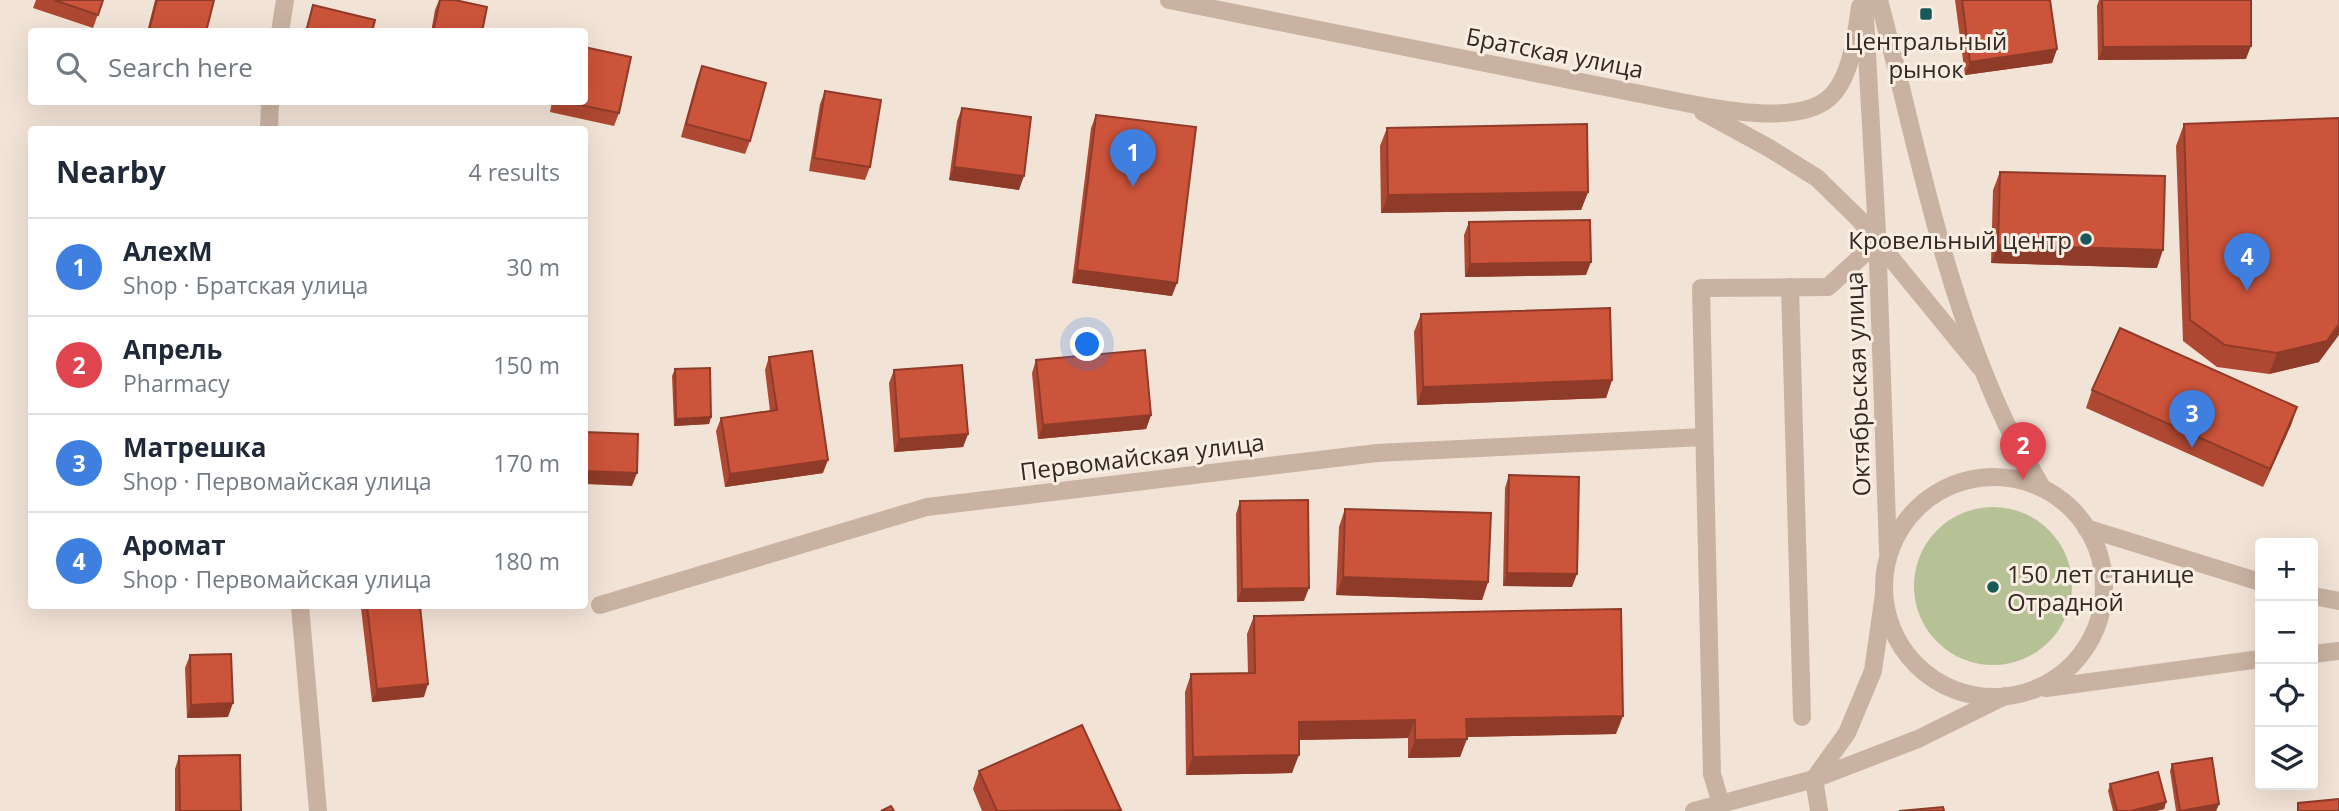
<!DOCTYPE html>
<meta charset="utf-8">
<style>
:root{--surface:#fff;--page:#f2f2f3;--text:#1f2937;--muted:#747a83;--line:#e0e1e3;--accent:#ea580c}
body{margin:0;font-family:"Open Sans",sans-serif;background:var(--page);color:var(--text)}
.controls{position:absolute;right:21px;bottom:21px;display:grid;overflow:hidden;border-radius:7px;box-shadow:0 7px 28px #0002}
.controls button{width:63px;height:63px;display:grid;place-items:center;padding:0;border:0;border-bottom:2px solid var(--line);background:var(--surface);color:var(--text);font:35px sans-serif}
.you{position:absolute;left:1088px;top:345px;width:24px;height:24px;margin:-18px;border:5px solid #fff;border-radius:50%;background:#1a73e8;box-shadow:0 0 0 10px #1a73e833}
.badge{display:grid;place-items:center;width:46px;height:46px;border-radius:50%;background:var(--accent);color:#fff;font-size:23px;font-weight:700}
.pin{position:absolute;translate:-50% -58px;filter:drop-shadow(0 2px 4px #0008)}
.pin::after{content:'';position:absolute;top:37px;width:24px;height:21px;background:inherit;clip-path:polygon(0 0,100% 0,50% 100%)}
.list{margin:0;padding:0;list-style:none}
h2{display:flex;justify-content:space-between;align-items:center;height:91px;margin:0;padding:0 28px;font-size:30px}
h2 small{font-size:23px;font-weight:400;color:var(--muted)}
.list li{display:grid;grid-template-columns:46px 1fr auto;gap:21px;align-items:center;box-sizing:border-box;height:98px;padding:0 28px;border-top:2px solid var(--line)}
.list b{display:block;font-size:26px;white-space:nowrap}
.list p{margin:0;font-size:23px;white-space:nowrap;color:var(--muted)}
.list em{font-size:23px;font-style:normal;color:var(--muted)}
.icon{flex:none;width:38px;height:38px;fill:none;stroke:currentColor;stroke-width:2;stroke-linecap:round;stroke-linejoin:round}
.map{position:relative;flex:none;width:2339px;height:811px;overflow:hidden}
.search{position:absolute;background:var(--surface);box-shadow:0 7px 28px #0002;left:28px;top:28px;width:560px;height:77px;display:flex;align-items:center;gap:18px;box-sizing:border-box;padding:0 24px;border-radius:7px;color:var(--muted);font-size:26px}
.panel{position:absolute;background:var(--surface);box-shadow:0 7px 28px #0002;left:28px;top:126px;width:560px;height:483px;border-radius:7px}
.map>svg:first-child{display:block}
.green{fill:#b6c196}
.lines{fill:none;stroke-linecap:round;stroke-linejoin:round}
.minor{stroke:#cab2a2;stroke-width:18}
.tertiary{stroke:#cab2a2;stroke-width:18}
.wall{fill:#af4832}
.shaded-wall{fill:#8f3b29}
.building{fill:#cc543a;stroke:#8f3b29;stroke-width:2}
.poi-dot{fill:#195858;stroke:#faeee3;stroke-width:2.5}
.labels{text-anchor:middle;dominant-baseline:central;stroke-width:6;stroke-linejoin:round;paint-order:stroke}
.poi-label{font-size:24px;fill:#352925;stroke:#faeee3}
.street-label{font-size:24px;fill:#352925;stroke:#faeee3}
</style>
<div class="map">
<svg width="2339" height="811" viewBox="0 0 2339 811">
<rect width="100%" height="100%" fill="#f2e3d7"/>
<circle class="green" cx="1993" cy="586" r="79"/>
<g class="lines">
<g class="minor">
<path d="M1169 0 1686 103C1722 110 1798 125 1829 98 1851 79 1856 34 1860 7"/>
<path d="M280 32 285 0"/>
<path d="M1703 112 1769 148 1817 178 1859 219 1980 367"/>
<path d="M269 130 270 102"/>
<path d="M1790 287 1802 717"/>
<path d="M600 605 927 507 1377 453 1704 437"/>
<path d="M300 606 318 811"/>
<path d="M1814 779 1847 733 1873 671 1884 594"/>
<path d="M1814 779 1819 811"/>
<path d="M1721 804 1712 774 1701 288 1828 287 1877 242"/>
<path d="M1694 811 1814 779 1918 739 2005 696"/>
</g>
<g class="tertiary">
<path d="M1864 0 1877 233 1888 552"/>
<path d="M1879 0C1916 140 1942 286 2004 419 2015 443 2030 465 2042 488"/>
<circle cx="1994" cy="587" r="110"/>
<path d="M2086 528 2260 582"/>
<path d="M2313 596 2339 601"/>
<path d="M2313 654 2339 651"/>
<path d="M2046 688 2260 659"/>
</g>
</g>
<g class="wall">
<path d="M36 0H103L93 28 33 8Z"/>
<path d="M155 0H214L206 32H147Z"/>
<path d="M439 0 482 32H431L435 10Z"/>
<path d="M1955 0H2050L2057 49 2052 63 1965 75Z"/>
<path d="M2099 0H2251L2246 59 2098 60 2097 6Z"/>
<path d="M313 5 372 32H305Z"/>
<path d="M702 66 750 141 745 154 681 137 697 79Z"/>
<path d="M825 91 870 167 865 180 809 171 820 104Z"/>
<path d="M552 102H584L619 113 614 126 550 112Z"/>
<path d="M962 108 1019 190 949 180 957 121Z"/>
<path d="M1096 115 1172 296 1072 283 1091 128Z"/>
<path d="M2184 124 2319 362 2269 374 2217 367 2183 341 2176 146Z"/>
<path d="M1387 128 1588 192 1581 210 1381 213 1380 146Z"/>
<path d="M2000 172 2157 268 1991 263 1993 190Z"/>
<path d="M1469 222 1586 275 1465 277 1464 235Z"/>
<path d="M1421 314 1612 380 1606 398 1417 405 1414 332Z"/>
<path d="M769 357 823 473 725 487 716 431 721 418 770 411 765 370Z"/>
<path d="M1036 360 1151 415 1146 429 1038 439 1032 373Z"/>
<path d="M675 369 711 417 709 424 674 426 672 376Z"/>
<path d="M894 370 968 434 963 447 894 452 889 383Z"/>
<path d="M2092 390 2297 407 2291 425 2263 487 2086 408Z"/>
<path d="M1509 475 1572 587 1503 586 1505 488Z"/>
<path d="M1240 501 1304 601 1237 602 1236 514Z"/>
<path d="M1345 509 1488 582 1482 600 1336 595 1339 527Z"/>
<path d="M362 606H420L424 697 372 702 361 608Z"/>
<path d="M1254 616 1616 734 1467 737 1460 757 1408 758V738L1299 740 1292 773 1186 775 1185 692 1191 674 1248 673 1247 634Z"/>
<path d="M190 655 228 717 187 718 185 668Z"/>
<path d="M179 756 241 811H175V769Z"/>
<path d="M2172 764 2219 804 2216 811H2176L2170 771Z"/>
<path d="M979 771 1121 811H982L973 789Z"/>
<path d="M2110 784 2166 802 2164 809 2156 811H2113L2108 791Z"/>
</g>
<g class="shaded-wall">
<path d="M2251 46 2246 59 2098 60 2103 47Z"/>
<path d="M2057 49 2052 63 1965 75 1970 62Z"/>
<path d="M954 167 1024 176 1019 190 949 180Z"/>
<path d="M1588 192 1581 210 1381 213 1388 195Z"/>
<path d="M1998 245 2163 250 2157 268 1991 263Z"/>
<path d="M1591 262 1586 275 1465 277 1470 264Z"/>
<path d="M1077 270 1177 283 1172 296 1072 283Z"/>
<path d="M2339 324V335L2319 362 2269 374 2277 353Z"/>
<path d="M1612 380 1606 398 1417 405 1423 387Z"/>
<path d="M2297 407 2291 425 2263 487 2270 469Z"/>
<path d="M1151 415 1146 429 1038 439 1043 425Z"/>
<path d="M711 417 709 424 674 426 676 419Z"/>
<path d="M968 434 963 447 894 452 899 439Z"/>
<path d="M828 460 823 473 725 487 730 474Z"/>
<path d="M584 471 637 473 632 486 584 484Z"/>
<path d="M1507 573 1577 574 1572 587 1503 586Z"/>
<path d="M1343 577 1488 582 1482 600 1336 595Z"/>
<path d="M1309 588 1304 601 1237 602 1242 589Z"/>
<path d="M428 684 424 697 372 702 377 689Z"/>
<path d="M233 703 228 717 187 718 191 705Z"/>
<path d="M1623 716 1616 734 1460 737 1466 719Z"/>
<path d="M1415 720 1408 738 1292 740 1299 722Z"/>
<path d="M1467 739 1460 757 1408 758 1415 740Z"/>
<path d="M1299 755 1292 773 1186 775 1193 757Z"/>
<path d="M2166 802 2164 809 2156 811H2131Z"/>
<path d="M2219 804 2216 811H2179Z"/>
</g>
<g class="building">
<path d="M54 0H103L98 15Z"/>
<path d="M157 0H214L206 32H155L149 30Z"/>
<path d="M440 0H455L487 7 482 32H433Z"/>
<path d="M1962 0H2050L2057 49 1970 62Z"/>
<path d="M2102 0H2251V46L2103 47Z"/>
<path d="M313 5 375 20 372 32H306Z"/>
<path d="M584 47 631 57 619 113 565 102H584Z"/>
<path d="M702 66 766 83 750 141 686 124Z"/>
<path d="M825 91 881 100 870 167 814 158Z"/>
<path d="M962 108 1031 117 1024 176 954 167Z"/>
<path d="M1096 115 1196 127 1177 283 1077 270Z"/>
<path d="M2339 118V324L2327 341 2277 353 2225 345 2190 320 2184 124Z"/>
<path d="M1587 124 1588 192 1388 195 1387 128Z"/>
<path d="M2000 172 2165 176 2163 250 1998 245Z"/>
<path d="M1590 220 1591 262 1470 264 1469 222Z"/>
<path d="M1610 308 1612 380 1423 387 1421 314Z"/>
<path d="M2120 328 2297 407 2270 469 2092 390Z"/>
<path d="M1145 350 1151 415 1043 425 1036 360Z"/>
<path d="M812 351 828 460 730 474 721 418 777 410 769 357Z"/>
<path d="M962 365 968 434 899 439 894 370Z"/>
<path d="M710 368 711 417 676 419 675 369Z"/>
<path d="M584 432 638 434 637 473 584 471Z"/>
<path d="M1509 475 1579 477 1577 574 1507 573Z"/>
<path d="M1308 500 1309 588 1242 589 1240 501Z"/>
<path d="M1345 509 1491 513 1488 582 1343 577Z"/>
<path d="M367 606H420L428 684 377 689Z"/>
<path d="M1621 609 1623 716 1466 719 1467 739 1415 740V720L1299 722V755L1193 757 1191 674 1255 673 1254 616Z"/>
<path d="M231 654 233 703 191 705 190 655Z"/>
<path d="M1082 725 1121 810 997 811 979 771Z"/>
<path d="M240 755 241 811H180L179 756Z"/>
<path d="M2212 758 2219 804 2180 811 2172 764Z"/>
<path d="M2158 772 2166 802 2131 811H2117L2110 784Z"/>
<path d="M2339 799V811H2298V803Z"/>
<path d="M891 806 894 811H881Z"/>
<path d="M1943 807 1944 811H1899Z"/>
</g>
<g class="poi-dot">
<rect x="1919" y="7" width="14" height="14" rx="3.5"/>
<circle cx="2086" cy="239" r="7"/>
<circle cx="1993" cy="587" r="7"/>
</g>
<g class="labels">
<g class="poi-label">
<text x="1926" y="40">Центральный<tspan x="1926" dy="28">рынок</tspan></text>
<text x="2072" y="239" text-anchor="end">Кровельный центр</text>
<text x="2007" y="573" text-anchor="start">150 лет станице<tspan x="2007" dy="28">Отрадной</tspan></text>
</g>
<g class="street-label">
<text transform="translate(1555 52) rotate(11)">Братская улица</text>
<text transform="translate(1857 384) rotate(-92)">Октябрьская улица</text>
<text transform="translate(1142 456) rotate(-7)">Первомайская улица</text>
</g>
</g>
</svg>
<div class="controls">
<button>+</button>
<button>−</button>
<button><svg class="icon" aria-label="locate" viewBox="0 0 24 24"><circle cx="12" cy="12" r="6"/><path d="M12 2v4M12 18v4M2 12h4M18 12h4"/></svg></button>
<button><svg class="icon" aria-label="layers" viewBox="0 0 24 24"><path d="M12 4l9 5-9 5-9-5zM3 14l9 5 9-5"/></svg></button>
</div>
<div class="you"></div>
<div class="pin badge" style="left:1133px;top:187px;background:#3f7fe0">1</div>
<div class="pin badge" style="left:2023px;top:480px;background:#e0444e">2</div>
<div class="pin badge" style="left:2192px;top:448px;background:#3f7fe0">3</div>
<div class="pin badge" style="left:2247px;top:291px;background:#3f7fe0">4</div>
<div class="search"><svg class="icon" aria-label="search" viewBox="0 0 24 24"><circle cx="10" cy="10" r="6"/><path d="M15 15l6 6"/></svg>Search here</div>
<section class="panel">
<h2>Nearby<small>4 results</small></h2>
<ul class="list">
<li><span class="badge" style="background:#3f7fe0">1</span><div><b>АлехМ</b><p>Shop · Братская улица</p></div><em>30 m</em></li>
<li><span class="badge" style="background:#e0444e">2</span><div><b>Апрель</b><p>Pharmacy</p></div><em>150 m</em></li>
<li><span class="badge" style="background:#3f7fe0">3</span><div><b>Матрешка</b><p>Shop · Первомайская улица</p></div><em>170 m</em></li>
<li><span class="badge" style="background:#3f7fe0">4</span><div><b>Аромат</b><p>Shop · Первомайская улица</p></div><em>180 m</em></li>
</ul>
</section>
</div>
